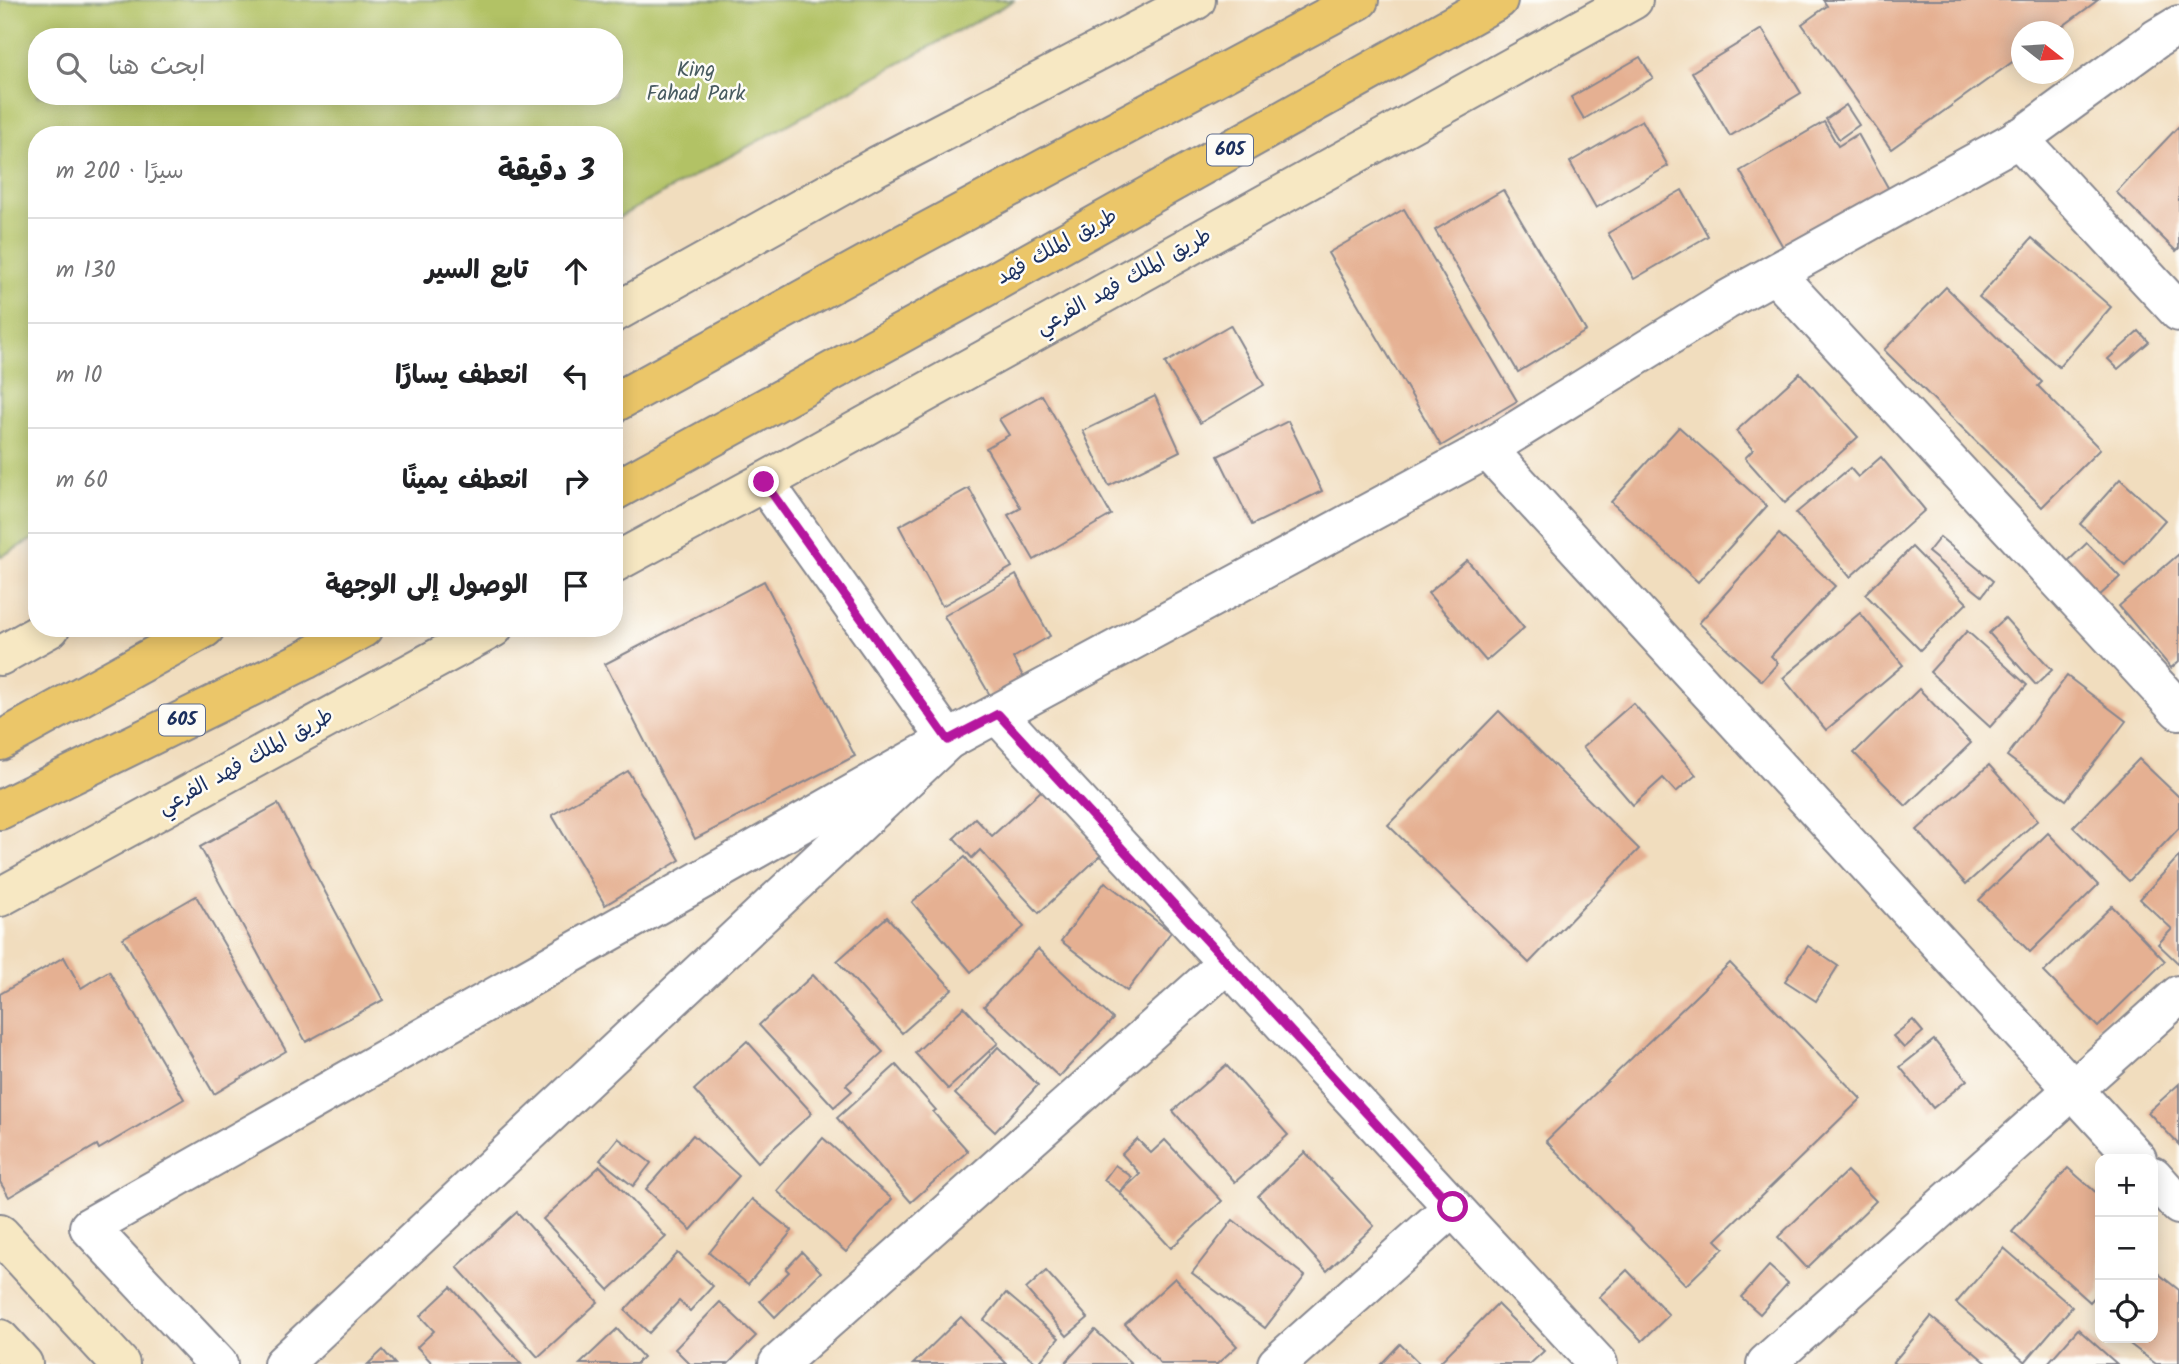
<!DOCTYPE html>
<html lang="ar">
<meta charset="utf-8">
<style>
:root{--surface:#fff;--page:#f2f2f2;--text:#202124;--muted:#757577;--line:#e0e0e0}
body{margin:0;font-family:Kalam,"Playpen Sans Arabic",sans-serif;background:var(--page);color:var(--text);direction:rtl}
.controls{position:absolute;right:21px;bottom:21px;display:grid;overflow:hidden;border-radius:14px;box-shadow:0 4px 18px #0003}
.controls button{width:63px;height:63px;display:grid;place-items:center;padding:0;border:0;border-bottom:2px solid var(--line);background:var(--surface);color:var(--text);font:35px sans-serif}
.compass{position:absolute;left:2011px;top:21px;width:63px;height:63px;border-radius:50%;background:var(--surface);box-shadow:0 4px 18px #0003;rotate:107deg}
.stop{position:absolute;width:21px;height:21px;margin:-16px;border:5px solid #b5179e;border-radius:50%;background:#fff}
.stop.end{background:#b5179e;border-color:#fff;box-shadow:0 2px 7px #0008}
.list{margin:0;padding:0;list-style:none}
h2{display:flex;justify-content:space-between;align-items:center;height:91px;margin:0;padding:0 28px;font-size:30px}
h2 small{font-size:23px;font-weight:400;color:var(--muted)}
.list li{display:grid;grid-template-columns:46px 1fr auto;gap:21px;align-items:center;box-sizing:border-box;height:105px;padding:0 28px;border-top:2px solid var(--line)}
.list b{display:block;font-size:26px;white-space:nowrap}
.list em{font-size:23px;font-style:normal;color:var(--muted)}
.icon{flex:none;width:38px;height:38px;fill:none;stroke:currentColor;stroke-width:2;stroke-linecap:round;stroke-linejoin:round}
.map{position:relative;flex:none;width:2179px;height:1364px;overflow:hidden;direction:ltr}
.search{position:absolute;background:var(--surface);box-shadow:0 4px 18px #0003;left:28px;top:28px;width:595px;height:77px;display:flex;align-items:center;gap:18px;box-sizing:border-box;padding:0 24px;border-radius:28px;color:var(--muted);font-size:26px}
.panel{position:absolute;background:var(--surface);box-shadow:0 4px 18px #0003;left:28px;top:126px;width:595px;height:511px;border-radius:28px;direction:rtl}
.map>svg:first-child{display:block}
.green{fill:#b2c265;stroke:#667862;stroke-width:2;fill-rule:evenodd}
.building{fill:#e5b092}
.lines{fill:none;stroke-linecap:round;stroke-linejoin:round}
.street-casing{stroke:#86868e;stroke-width:42}
.secondary-casing{stroke:#86868e;stroke-width:42}
.highway-casing{stroke:#86868e;stroke-width:42}
.street{stroke:#fff;stroke-width:38}
.secondary{stroke:#f7e8c3;stroke-width:38}
.highway{stroke:#ebc669;stroke-width:38}
.route{stroke:#b5179e;stroke-width:9}
.labels{text-anchor:middle;dominant-baseline:central;stroke-width:5;stroke-linejoin:round;paint-order:stroke}
.shield{fill:#fdfcf7;stroke:#5f6c8c;stroke-width:2}
.shield-label{font-size:19px;font-weight:bold;fill:#1b2f5e}
.park-label{font-size:21px;fill:#485b60;stroke:#fdfcf7}
.street-label{font-size:21px;fill:#1b2f5e;stroke:#fdfcf7}
</style>
<div class="map">
<svg width="2179" height="1364" viewBox="0 0 2179 1364">
<rect width="100%" height="100%" fill="#fdfcf7"/>
<filter id="ink" filterUnits="userSpaceOnUse"><feTurbulence type="fractalNoise" baseFrequency=".0143" numOctaves="2"/><feDisplacementMap in="SourceGraphic" scale="14" xChannelSelector="R" yChannelSelector="G"/><feConvolveMatrix kernelMatrix="1 2 1 2 8 2 1 2 1" color-interpolation-filters="sRGB"/></filter>
<filter id="wash" filterUnits="userSpaceOnUse"><feTurbulence type="fractalNoise" baseFrequency=".00686" numOctaves="4" result="noise"/><feDisplacementMap in="SourceGraphic" scale="28" xChannelSelector="R" yChannelSelector="G"/><feGaussianBlur stdDeviation="1.57" result="paint"/><feColorMatrix in="noise" values="0 0 0 0 0 0 0 0 0 0 0 0 0 0 0 0 0 1.4 0 .05"/><feComposite in="paint" operator="in"/></filter>
<g filter="url(#wash)">
<rect width="100%" height="100%" fill="#f1ddbe"/>
<path class="green" d="M0 0H1015L614 220V135H37V537L0 557ZM37 37H614V96H37Z"/>
<g id="blocks">
<g class="building">
<path d="M1823 0H2098L2055 32H2022V55L1891 149 1802 24 1827 6Z"/>
<path d="M1762 29 1801 93 1730 136 1692 72Z"/>
<path d="M1640 57 1653 78 1584 119 1571 97Z"/>
<path d="M1846 105 1859 125 1839 139 1826 119Z"/>
<path d="M1642 120 1668 166 1596 208 1570 162Z"/>
<path d="M1824 122 1838 146 1858 134 1891 193 1787 254 1740 171Z"/>
<path d="M2179 126V248L2176 251 2116 192Z"/>
<path d="M1503 190 1586 331 1518 372 1435 230Z"/>
<path d="M1682 190 1708 236 1634 279 1608 233Z"/>
<path d="M1404 209 1517 401 1441 446 1328 253Z"/>
<path d="M2032 238 2111 307 2059 367 1979 297Z"/>
<path d="M1946 287 2042 382 2038 386 2100 449 2042 507 1884 350Z"/>
<path d="M1230 325 1264 385 1200 423 1165 363Z"/>
<path d="M2139 331 2149 342 2118 369 2108 359Z"/>
<path d="M1800 373 1858 437 1785 503 1745 458 1753 450 1736 431Z"/>
<path d="M1042 395 1111 515 1034 560 1008 515 1021 508 986 448 1009 435 999 419Z"/>
<path d="M1155 396 1180 451 1109 486 1083 431Z"/>
<path d="M1288 421 1322 491 1252 525 1218 456Z"/>
<path d="M1679 427 1767 506 1698 582 1611 502Z"/>
<path d="M1881 457 1925 510 1850 577 1796 513 1850 468 1858 477Z"/>
<path d="M2120 479 2165 520 2125 565 2080 524Z"/>
<path d="M969 488 1012 567 942 606 899 526Z"/>
<path d="M1779 534 1835 586 1771 656 1778 663 1762 681 1699 623Z"/>
<path d="M1940 537 1993 581 1982 596 1928 552Z"/>
<path d="M2087 543 2120 577 2098 597 2066 563Z"/>
<path d="M1912 547 1967 603 1920 650 1865 594Z"/>
<path d="M2179 554V661L2171 668 2119 606Z"/>
<path d="M1467 560 1524 628 1486 661 1428 593Z"/>
<path d="M1016 575 1050 636 1013 658 1024 678 991 697 944 616Z"/>
<path d="M764 581 855 756 695 839 605 664Z"/>
<path d="M1860 613 1903 665 1826 730 1783 678Z"/>
<path d="M2005 618 2052 670 2036 685 1989 633Z"/>
<path d="M1967 631 2027 685 1990 727 1930 672Z"/>
<path d="M2067 676 2126 721 2066 800 2007 756Z"/>
<path d="M1919 689 1971 743 1906 806 1854 753Z"/>
<path d="M1633 703 1696 775 1676 792 1663 778 1633 805 1583 747Z"/>
<path d="M1499 711 1639 849 1529 963 1388 825Z"/>
<path d="M2139 759 2179 797V828L2129 881 2073 827Z"/>
<path d="M1989 765 2038 820 1966 884 1917 830Z"/>
<path d="M628 771 680 860 605 905 552 815Z"/>
<path d="M1042 790 1102 854 1039 913 980 850 972 858 954 838 975 818 992 836Z"/>
<path d="M278 804 383 1000 306 1042 200 847Z"/>
<path d="M2048 833 2098 885 2030 952 1979 900Z"/>
<path d="M2179 856V964L2158 944 2172 929 2140 899Z"/>
<path d="M965 857 1024 927 971 972 912 902Z"/>
<path d="M1105 882 1171 932 1127 991 1061 941Z"/>
<path d="M196 896 286 1051 214 1094 123 938Z"/>
<path d="M2112 906 2165 961 2098 1027 2044 972Z"/>
<path d="M887 917 952 989 902 1033 837 961Z"/>
<path d="M1808 946 1838 966 1816 1001 1785 981Z"/>
<path d="M1038 949 1113 1019 1059 1077 984 1006Z"/>
<path d="M64 957 81 988 109 971 184 1099 99 1149 97 1145 9 1197 0 1182V994Z"/>
<path d="M1730 963 1861 1099 1716 1240 1724 1248 1686 1285 1546 1141Z"/>
<path d="M813 975 883 1052 846 1085 852 1091 834 1107 759 1025Z"/>
<path d="M964 1007 998 1043 948 1089 915 1053Z"/>
<path d="M1913 1020 1923 1032 1904 1048 1893 1036Z"/>
<path d="M1934 1040 1967 1080 1933 1108 1900 1067Z"/>
<path d="M747 1041 812 1113 758 1162 694 1090Z"/>
<path d="M998 1047 1038 1085 995 1132 955 1094Z"/>
<path d="M896 1065 936 1110 933 1112 968 1151 911 1202 837 1118Z"/>
<path d="M1226 1065 1288 1135 1235 1182 1173 1111Z"/>
<path d="M2179 1084V1145L2148 1112Z"/>
<path d="M693 1135 739 1176 691 1230 646 1189Z"/>
<path d="M618 1138 651 1163 633 1186 600 1160Z"/>
<path d="M823 1138 892 1199 846 1252 777 1191Z"/>
<path d="M1137 1139 1151 1153 1165 1140 1222 1201 1171 1248 1120 1193 1140 1174 1122 1154Z"/>
<path d="M1305 1152 1374 1226 1327 1271 1258 1196Z"/>
<path d="M1115 1165 1132 1177 1120 1192 1104 1180Z"/>
<path d="M600 1166 666 1237 609 1290 543 1219Z"/>
<path d="M2068 1168 2100 1196V1291L2090 1302 2012 1232Z"/>
<path d="M1847 1171 1876 1201 1807 1268 1778 1237Z"/>
<path d="M752 1199 792 1231 748 1284 709 1253Z"/>
<path d="M517 1212 598 1302 538 1357 457 1267Z"/>
<path d="M1233 1220 1305 1276 1265 1328 1192 1273Z"/>
<path d="M2004 1248 2072 1307 2025 1362 1956 1303Z"/>
<path d="M802 1252 821 1272 775 1317 760 1301 789 1272 786 1269Z"/>
<path d="M678 1253 713 1286 690 1311 679 1301 649 1333 625 1310Z"/>
<path d="M1769 1266 1788 1283 1760 1314 1741 1297Z"/>
<path d="M1627 1270 1669 1315 1642 1341 1599 1297Z"/>
<path d="M1046 1271 1088 1318 1067 1336 1026 1289Z"/>
<path d="M2155 1271 2179 1290V1364H2156L2122 1338H2153V1273Z"/>
<path d="M1175 1278 1237 1346 1217 1364H1161L1125 1324Z"/>
<path d="M451 1287 521 1364H433L417 1347 434 1331 420 1316Z"/>
<path d="M1006 1293 1059 1338 1038 1364 984 1320Z"/>
<path d="M720 1302 756 1336 728 1364H690L675 1349Z"/>
<path d="M1497 1304 1544 1351 1530 1364H1443L1440 1362Z"/>
<path d="M961 1317 1007 1364H913Z"/>
<path d="M1931 1317 1988 1364H1892Z"/>
<path d="M617 1329 643 1357 636 1364H580Z"/>
<path d="M2078 1329 2117 1364H2047Z"/>
<path d="M1095 1330 1132 1364H1064Z"/>
<path d="M1400 1344 1420 1364H1381Z"/>
<path d="M383 1350 395 1364H368Z"/>
</g>
</g>
</g>
<g filter="url(#ink)">
<use href="#blocks" fill-opacity="0" stroke="#86868e" stroke-width="2"/>
<g class="lines">
<defs>
<g id="street">
<path d="M2018 138 2179 312"/>
<path d="M1775 274 2179 710"/>
<path d="M1487 449 2137 1159"/>
<path d="M997 714 1598 1364"/>
<path d="M2153 1176 2179 1205"/>
<path d="M218 1364 89 1227 948 740 1487 449 1725 301 2023 136 2156 39 2179 25"/>
<path d="M283 1364 948 740 764 482"/>
<path d="M778 1364 1227 963"/>
<path d="M1277 1364 1453 1207"/>
<path d="M1766 1364 2179 995"/>
</g>
<g id="secondary">
<path d="M614 313 877 166 1196 0"/>
<path d="M614 563 764 482 1633 0"/>
<path d="M0 656 50 628"/>
<path d="M0 897 493 628"/>
<path d="M0 1234 120 1364"/>
<path d="M0 1339 23 1364"/>
</g>
<g id="highway">
<path d="M614 403 900 246 1359 0"/>
<path d="M614 491 962 300 1498 0"/>
<path d="M0 741 205 628"/>
<path d="M0 810 305 660 363 628"/>
</g>
</defs>
<use href="#street" class="street-casing"/>
<use href="#secondary" class="secondary-casing"/>
<use href="#highway" class="highway-casing"/>
<use href="#street" class="street"/>
<use href="#secondary" class="secondary"/>
<use href="#highway" class="highway"/>
</g>
</g>
<g class="lines" filter="url(#ink)">
<path class="route" d="M764 482 948 740 998 714 1453 1207"/>
</g>
<g class="labels">
<g class="shield">
<rect x="1207" y="134.5" width="46" height="31" rx="5"/>
<rect x="159" y="704.5" width="46" height="31" rx="5"/>
</g>
<g class="shield-label">
<text x="1230" y="150">605</text>
<text x="182" y="720">605</text>
</g>
<g class="park-label">
<text x="696" y="70">King<tspan x="696" dy="24">Fahad Park</tspan></text>
</g>
<g class="street-label">
<text transform="translate(1057 247) rotate(-29)">طريق الملك فهد</text>
<text transform="translate(1124 282) rotate(-29)">طريق الملك فهد الفرعي</text>
<text transform="translate(246 762) rotate(-29)">طريق الملك فهد الفرعي</text>
</g>
</g>
</svg>
<div class="controls">
<button>+</button>
<button>−</button>
<button><svg class="icon" aria-label="locate" viewBox="0 0 24 24"><circle cx="12" cy="12" r="6"/><path d="M12 2v4M12 18v4M2 12h4M18 12h4"/></svg></button>
</div>
<svg class="compass" viewBox="-18 -18 36 36"><path d="M0-13l5 13h-10z" fill="#e53935"/><path d="M0 13l5-13h-10z" fill="#757577"/></svg>
<div class="stop" style="left:1453px;top:1207px"></div>
<div class="stop end" style="left:764px;top:482px"></div>
<div class="search"><svg class="icon" aria-label="search" viewBox="0 0 24 24"><circle cx="10" cy="10" r="6"/><path d="M15 15l6 6"/></svg>ابحث هنا</div>
<section class="panel">
<h2>3 دقيقة<small>سيرًا · 200 m</small></h2>
<ul class="list">
<li><svg class="icon" aria-label="ahead" viewBox="0 0 24 24"><path d="M12 20V5M6 11l6-6 6 6"/></svg><div><b>تابع السير</b></div><em>130 m</em></li>
<li><svg class="icon" aria-label="left" viewBox="0 0 24 24"><path d="M17 20v-9H6M10 6l-5 5 5 5"/></svg><div><b>انعطف يسارًا</b></div><em>10 m</em></li>
<li><svg class="icon" aria-label="right" viewBox="0 0 24 24"><path d="M7 20v-9h11M14 6l5 5-5 5"/></svg><div><b>انعطف يمينًا</b></div><em>60 m</em></li>
<li><svg class="icon" aria-label="arrive" viewBox="0 0 24 24"><path d="M6 21V4h12l-3 4 3 4H6"/></svg><div><b>الوصول إلى الوجهة</b></div></li>
</ul>
</section>
</div>
